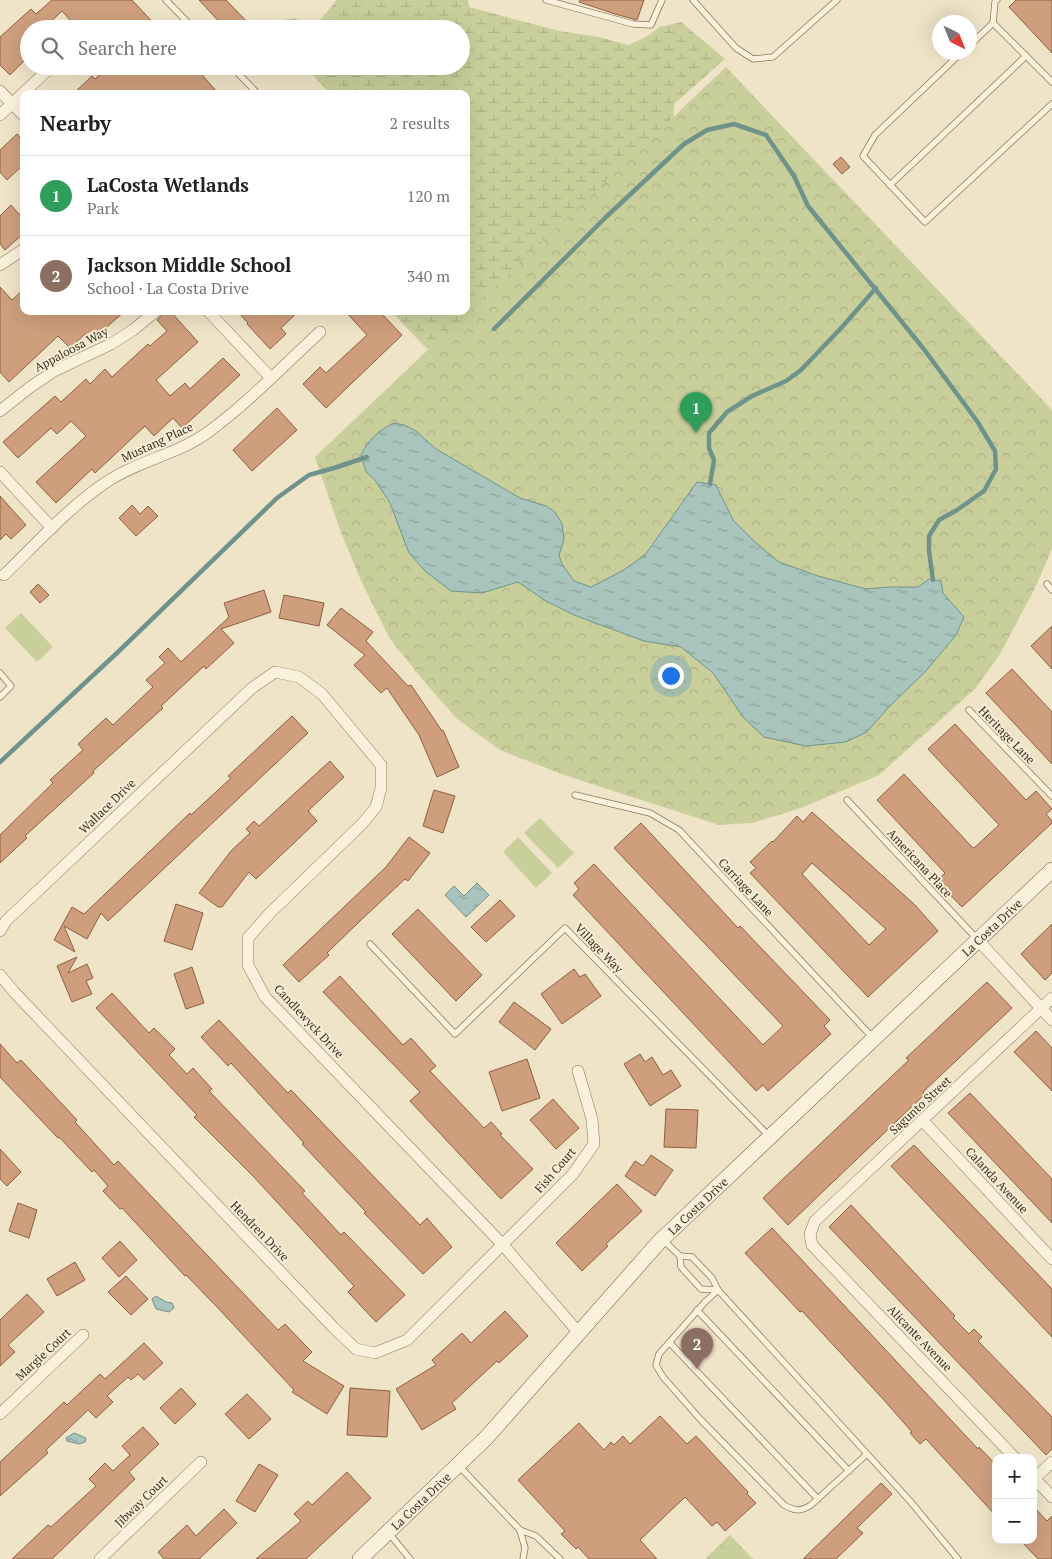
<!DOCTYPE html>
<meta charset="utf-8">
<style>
:root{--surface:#fff;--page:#f2f2f2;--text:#202124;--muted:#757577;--line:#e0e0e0;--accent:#ea580c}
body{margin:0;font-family:"PT Serif",serif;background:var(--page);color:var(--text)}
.controls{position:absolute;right:15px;bottom:15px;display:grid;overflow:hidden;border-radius:10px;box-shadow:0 5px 20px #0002}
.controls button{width:45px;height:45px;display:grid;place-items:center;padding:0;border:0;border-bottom:1px solid var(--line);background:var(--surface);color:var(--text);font:25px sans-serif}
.compass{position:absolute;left:932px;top:15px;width:45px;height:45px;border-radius:50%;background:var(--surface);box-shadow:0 5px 20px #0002;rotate:137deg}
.you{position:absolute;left:670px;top:675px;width:18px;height:18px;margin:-12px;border:4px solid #fff;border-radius:50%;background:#1a73e8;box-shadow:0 0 0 8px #1a73e833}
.badge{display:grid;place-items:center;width:32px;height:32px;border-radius:50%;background:var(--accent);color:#fff;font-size:16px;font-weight:700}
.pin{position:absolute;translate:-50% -41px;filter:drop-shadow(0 1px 2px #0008)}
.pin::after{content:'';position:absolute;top:26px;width:18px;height:15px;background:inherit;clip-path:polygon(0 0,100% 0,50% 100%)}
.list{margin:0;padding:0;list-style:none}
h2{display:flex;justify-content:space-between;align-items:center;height:65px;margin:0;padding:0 20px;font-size:21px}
h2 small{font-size:16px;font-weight:400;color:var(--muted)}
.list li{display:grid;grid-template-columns:32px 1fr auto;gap:15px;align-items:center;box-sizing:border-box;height:80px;padding:0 20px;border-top:1px solid var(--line)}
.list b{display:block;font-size:19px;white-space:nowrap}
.list p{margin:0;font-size:16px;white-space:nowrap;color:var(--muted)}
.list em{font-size:16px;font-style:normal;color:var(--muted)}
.icon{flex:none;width:28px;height:28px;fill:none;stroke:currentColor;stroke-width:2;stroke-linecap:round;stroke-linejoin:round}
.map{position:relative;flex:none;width:1052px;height:1559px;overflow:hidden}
.search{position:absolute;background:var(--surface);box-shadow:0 5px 20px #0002;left:20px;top:20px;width:450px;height:55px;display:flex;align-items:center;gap:12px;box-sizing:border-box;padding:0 18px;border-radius:28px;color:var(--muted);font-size:19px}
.panel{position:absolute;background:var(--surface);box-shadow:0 5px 20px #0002;left:20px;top:90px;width:450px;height:225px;border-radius:10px}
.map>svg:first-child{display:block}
.wetland{fill:url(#wetland-marsh)}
.park{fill:url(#park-crowns)}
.pitch{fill:#c9cf9b}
.water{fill:url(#water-ripples);stroke:#6f938a}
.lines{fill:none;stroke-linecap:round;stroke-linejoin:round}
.stream{stroke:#6f938a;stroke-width:4.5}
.building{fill:#cf9f7d;stroke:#8d5f41;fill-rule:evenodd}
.lane-casing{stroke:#8d765c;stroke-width:7}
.street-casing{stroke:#8d765c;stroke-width:12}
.secondary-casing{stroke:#6f573f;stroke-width:16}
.lane{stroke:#faf1dc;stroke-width:5.5}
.street{stroke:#faf1dc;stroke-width:11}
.secondary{stroke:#faf1dc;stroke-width:15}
.labels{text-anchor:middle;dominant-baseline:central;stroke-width:4;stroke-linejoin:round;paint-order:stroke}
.street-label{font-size:12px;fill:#3d2e20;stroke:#f7eed8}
</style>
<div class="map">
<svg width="1052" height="1559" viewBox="0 0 1052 1559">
<defs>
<pattern id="wetland-marsh" width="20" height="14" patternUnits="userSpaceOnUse" patternTransform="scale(1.25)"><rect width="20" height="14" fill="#c9cf9b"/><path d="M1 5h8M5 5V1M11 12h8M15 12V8" fill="none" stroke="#aeb285"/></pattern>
<pattern id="park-crowns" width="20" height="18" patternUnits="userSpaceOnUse" patternTransform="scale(1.25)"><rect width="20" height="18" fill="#c9cf9b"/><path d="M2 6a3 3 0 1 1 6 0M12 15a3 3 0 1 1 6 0" fill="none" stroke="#aeb285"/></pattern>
<pattern id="water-ripples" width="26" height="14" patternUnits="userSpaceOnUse" patternTransform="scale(1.25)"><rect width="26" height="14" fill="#a9c4bc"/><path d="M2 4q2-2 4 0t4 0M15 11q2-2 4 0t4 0" fill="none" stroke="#8ba098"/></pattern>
</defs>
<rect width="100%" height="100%" fill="#f0e4c8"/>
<path class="wetland" d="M337 0H468L469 7 559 31 599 37 628 45 644 38 660 27 681 22 725 59 674 104 673 135 438 358 422 344 391 311H466V94H330L305 66H461V29H276L282 20 295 18 313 28Z"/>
<g class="park">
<path d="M726 67 1052 410V549L1035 588 1000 654 975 689 879 775 801 808 752 823 719 825 564 775 500 750 456 718 422 679 390 639 361 581 340 530 315 457Z"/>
<path d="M730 1535 753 1559H705Z"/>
</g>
<g class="pitch">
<path d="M21 613 53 647 37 662 5 628Z"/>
<path d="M540 818 574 853 558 868 524 833Z"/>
<path d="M518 837 552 873 536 888 503 852Z"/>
<path d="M730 1544 743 1559H714Z"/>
</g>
<g class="water">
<path d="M394 423 404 425 416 431 436 449 520 498 546 506 555 512 562 524 564 540 559 555 562 564 574 581 591 587 622 571 645 555 697 482 716 485 733 520 756 543 779 562 818 576 866 589 890 587H918L929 579 941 581 943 593 964 617 956 635 925 672 888 708 867 732 846 742 806 746 764 737 743 717 713 673 681 647 644 641 574 615 546 601 518 582 482 593 451 591 425 571 409 553 390 503 375 480 366 472 361 455C368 440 379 430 394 423Z"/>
<path d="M477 883 489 895 466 917 445 895 454 886 464 896Z"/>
<path d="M156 1296 166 1302 172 1303 174 1308 169 1312 156 1309 152 1299Z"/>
<path d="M74 1433 86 1438 85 1442 79 1444 67 1441 66 1438Z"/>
</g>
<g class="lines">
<g class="stream">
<path d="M494 329 606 217 684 144 707 130 734 124 766 135 794 176 808 206 923 348 977 421 995 451 996 469 984 491 957 510 939 520 929 536V551L933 580"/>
<path d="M710 484 714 460 709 448V433L727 412 752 396 786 381 801 370 843 326 876 288"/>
<path d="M0 762 118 652 277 498 309 475 334 468 367 457"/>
</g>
</g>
<g class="building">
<path d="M52 0H132L159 29H78L62 11 43 29H29V45L21 53 26 59 10 75 0 65V37L31 9 36 14Z"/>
<path d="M199 0H226L254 29H226Z"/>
<path d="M580 0H644L637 20 615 14 579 2Z"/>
<path d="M1016 0H1052V53L1009 7Z"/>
<path d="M110 66H194L219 94H73L92 76 95 79Z"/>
<path d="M17 134 24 141V164L7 180 0 172V150Z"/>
<path d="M841 157 850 167 842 174 833 164Z"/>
<path d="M11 205 24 220V233L5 250 0 244V216Z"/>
<path d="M0 287 12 300 24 289V311H125L91 341 85 334 70 348 58 336 9 382 0 372Z"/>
<path d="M163 311H170L198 342 156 380 170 396 185 383 190 389 223 358 240 375 182 428 173 418 154 436 145 426 95 473 92 469 56 503 36 482 86 436 71 421 57 434 51 428 18 458 3 442 55 396 61 402 86 379 90 384 105 369 112 377 148 344 150 346 167 331 157 320 161 316Z"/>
<path d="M237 311H299L281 328 286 334 270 349 247 324 248 323Z"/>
<path d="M345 311H379L402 335 326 408 303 384 320 367 326 373 367 335Z"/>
<path d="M277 408 297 430 252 471 233 450Z"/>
<path d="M0 496 26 525 11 539 6 534 0 540Z"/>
<path d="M132 505 140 514 148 506 158 516 136 536 119 518Z"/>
<path d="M38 584 49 595 40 603 30 592Z"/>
<path d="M264 590 271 612 221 629 234 643 206 669 204 666 161 706 163 708 93 771 94 773 25 836 27 838 0 863V835L53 783 50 780 83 750 78 744 106 718 113 725 153 687 146 680 165 663 159 657 168 648 181 662 229 617 224 603Z"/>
<path d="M284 595 324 603 319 626 279 618Z"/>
<path d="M341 608 373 632 366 641 408 686 411 685 442 731 443 730 459 767 437 777 419 735 387 688 381 693 354 665 365 655 327 625Z"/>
<path d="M1052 626V669L1031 646Z"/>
<path d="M1012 669 1052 712V764L986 693Z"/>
<path d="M292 716 308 733 137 894 108 921 101 913 87 939 64 926 75 952 54 940 72 907 84 914 190 813 191 815 231 778 228 776Z"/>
<path d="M955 724 1026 800 1036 791 1052 809 1046 814 1052 821V823L962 907 937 881 945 873 877 800 904 774 972 847 974 848 999 825 928 749Z"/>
<path d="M330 761 344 777 308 811 317 821 256 879 249 872 222 907H218L199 893 231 851 250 833 246 829 254 821 259 826Z"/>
<path d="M434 790 455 796 443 833 423 826Z"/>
<path d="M812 812 915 905 938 931 868 997 750 873 756 868 750 862 772 841 773 842 797 816 803 822ZM812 863 886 929 869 945 802 874Z"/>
<path d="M641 823 738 928 740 926 830 1020 824 1026 831 1034 768 1091 763 1085 756 1091 573 895 579 889 574 883 594 864 763 1045 783 1026 614 848Z"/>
<path d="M409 837 430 853 408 881 405 879 361 920 327 953 329 955 299 982 283 965 386 867Z"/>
<path d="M500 900 515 916 486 942 471 927Z"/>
<path d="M176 904 203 913 192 950 164 941Z"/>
<path d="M418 909 482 975 456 1001 392 934Z"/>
<path d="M1052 924V973L1045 980 1021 954Z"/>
<path d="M77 957 68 973 87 964 93 978 86 981 92 994 72 1002 57 966Z"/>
<path d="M192 967 204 1003 186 1009 174 974Z"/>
<path d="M574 969 580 977 585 974 601 996 562 1024 541 994Z"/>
<path d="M340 976 403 1045 411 1038 436 1066 430 1071 468 1111 484 1128 491 1122 502 1134 500 1135 533 1169 501 1199 410 1101 420 1092 323 992Z"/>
<path d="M987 982 1012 1008 923 1092 925 1094 788 1225 763 1198 909 1060 906 1058Z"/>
<path d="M112 993 149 1033 154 1028 175 1049 169 1055 187 1074 193 1068 212 1089 209 1091 305 1191 302 1193 341 1235 344 1232 405 1295 376 1322 348 1292 354 1286 253 1176 194 1117 197 1115 96 1008Z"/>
<path d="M514 1002 551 1029 535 1050 499 1022Z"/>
<path d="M219 1020 288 1093 291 1090 420 1225 427 1218 452 1247 423 1274 364 1213 366 1212 302 1144 304 1143 231 1063 228 1066 201 1037Z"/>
<path d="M1036 1031 1052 1048V1091L1014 1052Z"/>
<path d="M0 1044 17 1063 21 1060 77 1120 75 1122 114 1165 118 1161 278 1330 285 1324 304 1344 312 1352 303 1361 344 1386 327 1414 292 1392 294 1390 218 1308 186 1275 185 1276 122 1208 120 1209 103 1191 108 1186 94 1170 92 1172 59 1137 58 1138 0 1077Z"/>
<path d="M640 1054 645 1062 652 1057 663 1075 671 1070 681 1086 650 1106 624 1064Z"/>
<path d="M527 1059 540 1098 502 1111 489 1072Z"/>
<path d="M970 1093 1052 1179V1223L948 1113Z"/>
<path d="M553 1099 579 1128 556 1149 530 1120Z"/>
<path d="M666 1109 698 1110 696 1148 664 1147Z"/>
<path d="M914 1145 1052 1289V1337L891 1166Z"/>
<path d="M0 1149 21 1172 7 1186 0 1179Z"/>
<path d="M651 1155 673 1170 655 1196 625 1176 635 1161 643 1166Z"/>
<path d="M617 1184 642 1211 606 1244 608 1246 582 1271 556 1243Z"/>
<path d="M18 1203 37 1210 29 1238 9 1231Z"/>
<path d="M851 1205 955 1316 953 1318 969 1334 974 1329 982 1337 978 1341 1052 1417V1449L1046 1455 829 1227Z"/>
<path d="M772 1228 978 1449 979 1447 996 1465V1516L926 1439 920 1444 910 1433 912 1432 883 1399 802 1311 800 1312 745 1253Z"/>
<path d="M120 1241 137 1260 119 1277 102 1258Z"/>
<path d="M75 1262 85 1280 57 1296 47 1279Z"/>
<path d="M126 1276 148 1299 131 1315 108 1292Z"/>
<path d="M27 1294 44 1312 8 1345 15 1352 0 1366V1320Z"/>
<path d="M505 1311 528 1336 499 1363 497 1361 452 1403 456 1409 422 1430 396 1389 436 1365 432 1360 462 1333 471 1343Z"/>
<path d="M144 1343 163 1363 144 1380 138 1374 131 1380 128 1377 107 1396 113 1402 96 1418 88 1410 46 1450 48 1453 0 1496V1462L64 1402 67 1405 100 1374 105 1379Z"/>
<path d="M181 1388 196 1404 175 1424 160 1408Z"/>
<path d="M350 1388 390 1391 387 1437 347 1435Z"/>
<path d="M247 1394 271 1419 249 1439 225 1414Z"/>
<path d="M660 1416 687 1444 696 1436 748 1492 747 1494 756 1503 725 1531 717 1522 712 1526 685 1497 640 1540 657 1559H589L578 1547 576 1549 561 1534 565 1531 518 1480 579 1423 604 1450 611 1442 614 1445 623 1436 630 1444Z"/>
<path d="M143 1427 159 1444 129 1472 135 1479 52 1559H12L48 1525 51 1527 96 1486 89 1479 105 1463 113 1471 130 1455 122 1446Z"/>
<path d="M259 1464 278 1475 255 1512 236 1501Z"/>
<path d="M347 1472 371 1498 306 1559H256L301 1521 294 1514 308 1501 312 1505Z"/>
<path d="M881 1483 892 1494 857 1528 863 1533 836 1559H803Z"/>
<path d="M1033 1506 1047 1521 1052 1516V1559H1038L1020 1540H1033Z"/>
<path d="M224 1509 237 1523 199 1559H164L158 1552 187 1525 196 1536Z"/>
</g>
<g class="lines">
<defs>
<g id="lane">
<path d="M166 0 194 29"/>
<path d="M546 0 633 24 651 25 662 0"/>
<path d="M693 0 736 48 753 59 773 57 837 0"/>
<path d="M997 0 995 2 993 23 1052 82"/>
<path d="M970 45 993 23"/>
<path d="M962 52 875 135 863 156 925 222 1052 104"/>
<path d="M231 66 258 94"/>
<path d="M890 185 1026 56"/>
<path d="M1047 584 1052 590"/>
<path d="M0 673 11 686 0 697"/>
<path d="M969 710 1052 796"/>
<path d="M575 795 650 813 679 830 873 1038"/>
<path d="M847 800 977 939"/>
<path d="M370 944 455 1034 565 928 770 1137"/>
<path d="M663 1240 680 1256 681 1267 701 1289 718 1290"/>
<path d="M680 1256 692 1257 712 1278 718 1290 910 1501 958 1559"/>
<path d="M718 1290 705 1302 659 1354 656 1365 663 1377 700 1419 784 1505C795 1511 800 1512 811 1505L867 1454"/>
<path d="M697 1310 849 1471"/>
<path d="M669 1342 818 1499"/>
<path d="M459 1466 520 1530 525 1548 523 1559"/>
<path d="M520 1530 536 1536 560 1559"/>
<path d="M388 1532 410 1559"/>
</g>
<g id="street">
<path d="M0 91 24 116"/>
<path d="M0 115 52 66"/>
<path d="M0 265 24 249"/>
<path d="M208 311 271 378"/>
<path d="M0 411 29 388 54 371 111 344 133 330 156 311"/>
<path d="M0 472 52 528"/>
<path d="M4 575C36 544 68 508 105 483 137 461 176 455 207 433 248 403 283 366 320 332"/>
<path d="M0 931 6 921 252 688 275 672 299 677 322 694 381 765V788L376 807 362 824 270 913 248 938V965L265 997 503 1245 579 1333"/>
<path d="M978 940 1052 1020"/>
<path d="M0 975 15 993 333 1327 356 1349 375 1353 407 1340 573 1174 594 1144 592 1119 578 1071"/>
<path d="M923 1121 1052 1259"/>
<path d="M0 1414 83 1335"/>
<path d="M1015 1458 812 1245 810 1234 815 1221 1052 998"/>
<path d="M1033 1477 1052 1497"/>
<path d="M1035 1478 1052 1462"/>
<path d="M100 1559 201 1462"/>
</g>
<g id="secondary">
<path id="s1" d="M360 1559 487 1437 659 1242 1052 870"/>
</g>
</defs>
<use href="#lane" class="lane-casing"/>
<use href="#street" class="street-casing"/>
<use href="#secondary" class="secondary-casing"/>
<use href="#lane" class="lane"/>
<use href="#street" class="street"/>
<use href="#secondary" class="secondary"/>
</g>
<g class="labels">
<g class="street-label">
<text transform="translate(71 349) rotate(-28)">Appaloosa Way</text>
<text transform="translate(157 442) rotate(-25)">Mustang Place</text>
<text transform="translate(1007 735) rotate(46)">Heritage Lane</text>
<text transform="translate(107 806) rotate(-44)">Wallace Drive</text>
<text transform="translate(920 863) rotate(47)">Americana Place</text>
<text transform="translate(746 887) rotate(47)">Carriage Lane</text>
<text stroke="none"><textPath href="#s1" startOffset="894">La Costa Drive</textPath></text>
<text transform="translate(599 948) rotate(46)">Village Way</text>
<text transform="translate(309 1021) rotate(47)">Candlewyck Drive</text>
<text transform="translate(920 1105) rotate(-43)">Sagunto Street</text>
<text transform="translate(555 1170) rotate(-49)">Fish Court</text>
<text transform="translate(997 1180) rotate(47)">Calanda Avenue</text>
<text stroke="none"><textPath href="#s1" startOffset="489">La Costa Drive</textPath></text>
<text transform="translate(260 1231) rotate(46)">Hendren Drive</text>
<text transform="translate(920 1338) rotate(46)">Alicante Avenue</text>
<text transform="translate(43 1354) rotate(-43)">Margie Court</text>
<text transform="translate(141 1501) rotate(-44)">Jibway Court</text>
<text stroke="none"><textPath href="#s1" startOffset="84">La Costa Drive</textPath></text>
</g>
</g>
</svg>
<div class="controls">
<button>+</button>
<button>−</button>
</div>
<svg class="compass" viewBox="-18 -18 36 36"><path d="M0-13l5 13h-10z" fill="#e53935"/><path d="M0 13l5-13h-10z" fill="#757577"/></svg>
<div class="you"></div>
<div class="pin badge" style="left:696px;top:433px;background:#2e9e5b">1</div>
<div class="pin badge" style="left:697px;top:1369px;background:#8d6e63">2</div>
<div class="search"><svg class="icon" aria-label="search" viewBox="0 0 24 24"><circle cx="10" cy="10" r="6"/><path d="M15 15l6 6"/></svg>Search here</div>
<section class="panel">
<h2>Nearby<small>2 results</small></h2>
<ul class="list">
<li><span class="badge" style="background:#2e9e5b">1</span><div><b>LaCosta Wetlands</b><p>Park</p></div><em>120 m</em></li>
<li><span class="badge" style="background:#8d6e63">2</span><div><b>Jackson Middle School</b><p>School · La Costa Drive</p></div><em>340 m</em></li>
</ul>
</section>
</div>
